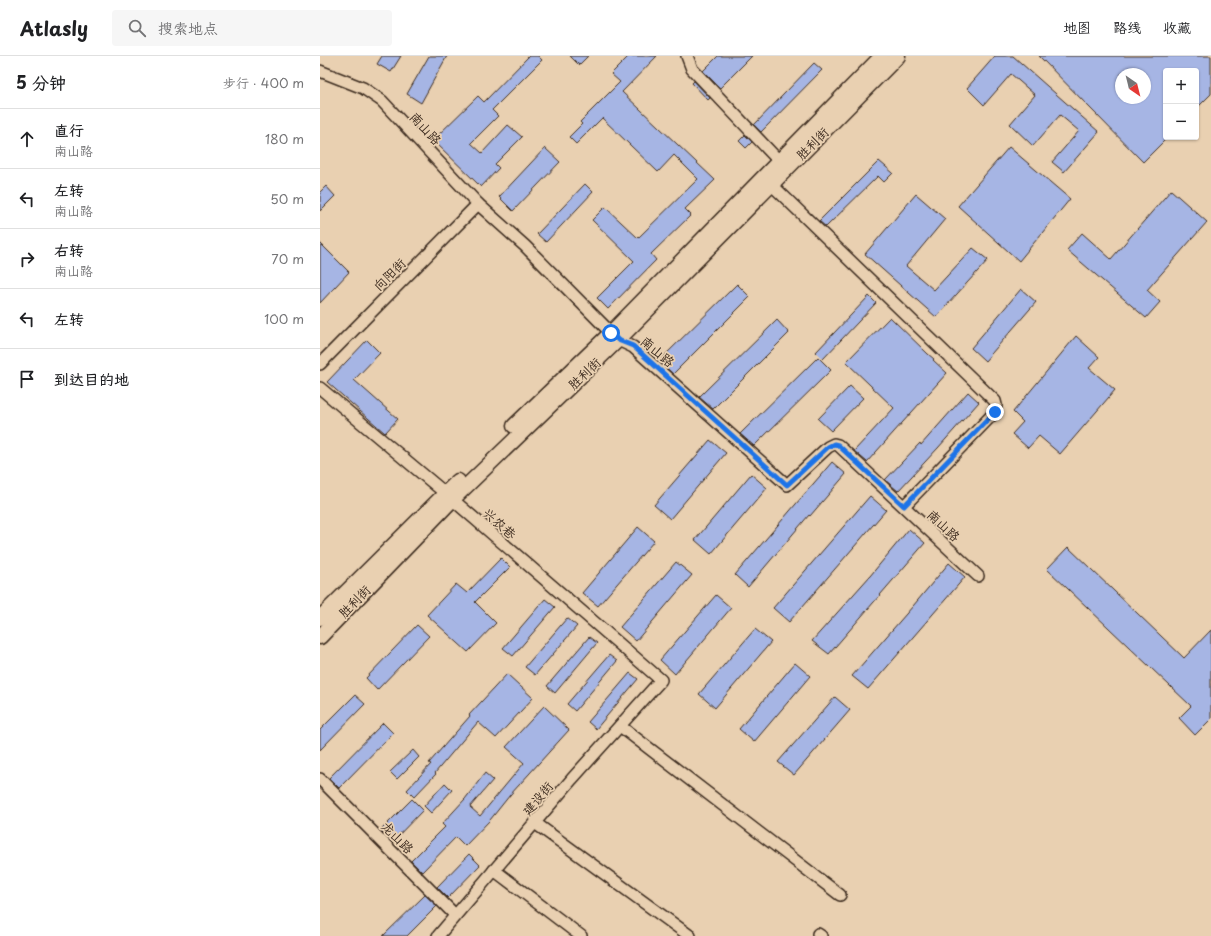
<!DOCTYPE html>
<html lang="zh">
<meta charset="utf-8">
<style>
:root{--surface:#fff;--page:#f6f6f6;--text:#202124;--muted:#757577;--line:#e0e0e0}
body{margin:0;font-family:"Playpen Sans","LXGW WenKai TC",sans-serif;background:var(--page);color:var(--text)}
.controls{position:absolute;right:12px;top:12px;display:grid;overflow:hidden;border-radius:4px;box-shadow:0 1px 3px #0004}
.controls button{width:36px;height:36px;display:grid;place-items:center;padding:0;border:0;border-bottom:1px solid var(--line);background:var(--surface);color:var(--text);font:20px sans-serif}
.compass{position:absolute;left:795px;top:12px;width:36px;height:36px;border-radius:50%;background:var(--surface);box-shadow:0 1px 3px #0004;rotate:145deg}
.stop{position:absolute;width:12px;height:12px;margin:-9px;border:3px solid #1a73e8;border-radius:50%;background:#fff}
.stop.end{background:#1a73e8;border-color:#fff;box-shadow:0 1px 4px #0008}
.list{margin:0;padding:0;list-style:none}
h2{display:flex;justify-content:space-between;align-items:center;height:52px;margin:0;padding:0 16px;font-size:17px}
h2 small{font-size:13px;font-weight:400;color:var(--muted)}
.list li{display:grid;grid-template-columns:26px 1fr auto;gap:12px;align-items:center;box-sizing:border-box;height:60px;padding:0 16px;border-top:1px solid var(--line)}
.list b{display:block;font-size:15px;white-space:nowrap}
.list p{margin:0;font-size:13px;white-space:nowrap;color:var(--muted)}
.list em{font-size:13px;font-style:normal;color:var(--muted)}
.icon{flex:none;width:22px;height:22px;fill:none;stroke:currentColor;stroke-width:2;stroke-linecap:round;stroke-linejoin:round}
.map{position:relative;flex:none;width:891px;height:880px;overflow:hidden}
header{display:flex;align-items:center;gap:24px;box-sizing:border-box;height:56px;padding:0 20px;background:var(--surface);border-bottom:1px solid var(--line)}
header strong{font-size:19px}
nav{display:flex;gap:22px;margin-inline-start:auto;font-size:14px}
.search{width:280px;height:36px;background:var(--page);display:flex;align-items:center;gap:10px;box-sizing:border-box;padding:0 14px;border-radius:4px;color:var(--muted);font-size:15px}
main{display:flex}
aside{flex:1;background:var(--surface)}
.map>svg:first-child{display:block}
.building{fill:#a6b5e4;stroke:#3b2a1e;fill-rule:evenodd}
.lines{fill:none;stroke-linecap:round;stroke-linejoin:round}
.minor-casing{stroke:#3b2a1e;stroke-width:14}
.major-casing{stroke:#3b2a1e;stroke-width:17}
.minor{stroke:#e9d0b1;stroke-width:11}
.major{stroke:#e9d0b1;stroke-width:14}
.route{stroke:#1a73e8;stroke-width:5}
.labels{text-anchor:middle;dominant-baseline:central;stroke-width:3.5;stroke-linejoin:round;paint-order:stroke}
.street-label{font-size:13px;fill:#3b2a1e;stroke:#e9d0b1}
</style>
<header>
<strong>Atlasly</strong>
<div class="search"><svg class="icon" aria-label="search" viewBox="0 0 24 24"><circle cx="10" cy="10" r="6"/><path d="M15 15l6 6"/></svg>搜索地点</div>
<nav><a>地图</a><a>路线</a><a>收藏</a></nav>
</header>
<main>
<aside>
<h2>5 分钟<small>步行 · 400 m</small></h2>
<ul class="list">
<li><svg class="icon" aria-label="ahead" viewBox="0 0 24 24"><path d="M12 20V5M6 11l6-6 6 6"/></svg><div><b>直行</b><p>南山路</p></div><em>180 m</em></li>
<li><svg class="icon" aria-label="left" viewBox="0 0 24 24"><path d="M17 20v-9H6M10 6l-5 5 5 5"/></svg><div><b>左转</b><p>南山路</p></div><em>50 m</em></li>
<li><svg class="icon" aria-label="right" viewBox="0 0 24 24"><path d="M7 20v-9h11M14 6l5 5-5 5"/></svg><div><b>右转</b><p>南山路</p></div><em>70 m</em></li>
<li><svg class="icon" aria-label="left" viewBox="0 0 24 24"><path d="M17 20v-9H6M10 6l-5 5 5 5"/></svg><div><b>左转</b></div><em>100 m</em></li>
<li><svg class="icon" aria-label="arrive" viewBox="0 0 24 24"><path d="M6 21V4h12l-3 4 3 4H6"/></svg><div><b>到达目的地</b></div></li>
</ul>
</aside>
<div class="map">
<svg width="891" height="880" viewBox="0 0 891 880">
<rect width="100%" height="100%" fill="#e9d0b1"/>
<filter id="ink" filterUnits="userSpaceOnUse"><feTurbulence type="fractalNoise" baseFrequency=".025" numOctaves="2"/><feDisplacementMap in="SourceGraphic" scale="8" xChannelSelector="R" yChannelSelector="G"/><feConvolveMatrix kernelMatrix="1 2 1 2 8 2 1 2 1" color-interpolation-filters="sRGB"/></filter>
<g filter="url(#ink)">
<g class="building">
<path d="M62 0H81L71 16 57 8Z"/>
<path d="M109 0H127L101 47 87 38Z"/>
<path d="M209 0H218L222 4 172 54 178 60 151 87 162 97 188 69 202 81 175 108 179 112 161 131 113 84 158 40 164 46Z"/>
<path d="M250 0H268L259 9Z"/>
<path d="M309 0H337L302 36 395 124 365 153 371 159 331 198 336 204 288 253 277 242 314 205 272 164 285 151 318 182 378 123 354 99 338 116 282 62 256 88 249 81 262 68 260 66 300 26 291 18Z"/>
<path d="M398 0H432L400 32 383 15Z"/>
<path d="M675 0H693L779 76 744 116 732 106 759 75 740 59 713 90 690 68 715 39 691 18 664 49 647 32Z"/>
<path d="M719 0H891V38L876 53V15H846V83L823 106ZM801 18H825V42H801Z"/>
<path d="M494 7 502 14 441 76 434 69Z"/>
<path d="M374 25 390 42 388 44 372 27Z"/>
<path d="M425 79 432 86 426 92 419 85Z"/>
<path d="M689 91 750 143 699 205 638 150Z"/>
<path d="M225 92 240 106 193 155 179 141Z"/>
<path d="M559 105 573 117 564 126 558 120 506 171 499 165Z"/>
<path d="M265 128 273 136 226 186 217 178Z"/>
<path d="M6 130 15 140 0 155V136Z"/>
<path d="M851 134 887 166 827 234 840 246 826 262 747 194 762 177 791 203Z"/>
<path d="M596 138 625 163 586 210 614 234 653 192 668 204 616 261 545 198Z"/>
<path d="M0 187 29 216 0 247Z"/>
<path d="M417 228 430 241 353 318 339 305Z"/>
<path d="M701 233 716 246 665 305 651 292Z"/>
<path d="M549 240 556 247 503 303 496 296Z"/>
<path d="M570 261 608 298 614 303 613 304 627 317 547 406 534 395 574 352 526 306Z"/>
<path d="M457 264 469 277 393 353 379 341Z"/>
<path d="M756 280 779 301 769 312 795 334 740 398 719 380 708 392 692 378 703 366 693 356Z"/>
<path d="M47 284 60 297 34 324 78 363 65 377 7 326Z"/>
<path d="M498 301 511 314 434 390 420 378Z"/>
<path d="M530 330 543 342 511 375 498 363Z"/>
<path d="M648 336 659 346 618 392 578 435 565 424 600 387 601 389Z"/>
<path d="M390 384 406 397 350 463 334 449Z"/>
<path d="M512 406 526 418 490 460 489 459 428 531 415 519Z"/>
<path d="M431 418 447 432 391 498 375 484Z"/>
<path d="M550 440 566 454 469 566 453 552Z"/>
<path d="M318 471 334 485 278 550 262 537Z"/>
<path d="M589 473 605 487 509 598 492 585 550 520Z"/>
<path d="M748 491 864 602 891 574V663L875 679 859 662 871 650 727 513Z"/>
<path d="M181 502 190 511 155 546 176 567 148 596 107 559 136 528 147 537Z"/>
<path d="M356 506 372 519 316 585 300 571Z"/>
<path d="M629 507 645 521 548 633 532 620 593 550Z"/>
<path d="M396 539 411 552 355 618 340 604Z"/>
<path d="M225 543 235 551 193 600 183 592Z"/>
<path d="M247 562 257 570 215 619 205 611Z"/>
<path d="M97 569 109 580 57 634 46 622Z"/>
<path d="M435 573 451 586 395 652 379 638Z"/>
<path d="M269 581 277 587 235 637 227 630Z"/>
<path d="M289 599 297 605 255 655 247 648Z"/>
<path d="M475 607 490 620 434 686 419 673Z"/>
<path d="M310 617 318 623 276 673 268 666Z"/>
<path d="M187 618 213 642 176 682 158 666 115 717 116 718 94 741 87 734 111 708 109 707 150 660 149 659Z"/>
<path d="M35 639 45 648 0 694V674Z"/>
<path d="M515 641 530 654 474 719 458 706Z"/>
<path d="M224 650 249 674 190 739 170 764 145 790 136 781 102 816 91 805 125 771 122 768 145 743 165 717 173 724 150 751 160 760 204 707 186 691Z"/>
<path d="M63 667 73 677 19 732 9 722Z"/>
<path d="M93 694 99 701 77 723 70 716Z"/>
<path d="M125 727 132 734 111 757 104 750Z"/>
<path d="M92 743 103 754 72 786 61 774Z"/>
<path d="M149 798 160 809 128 842 117 831Z"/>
<path d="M105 839 117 850 87 880H63Z"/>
</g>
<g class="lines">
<defs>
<g id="minor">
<path d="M367 0 372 13 459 105"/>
<path d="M0 15 43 32 62 45 158 148 205 190 298 284 313 291 467 429 508 391 514 388 518 389 658 520"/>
<path d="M451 128 675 345 676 349 675 356 584 450"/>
<path d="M0 308 158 148"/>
<path d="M0 332 125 437 341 624 252 723 118 880"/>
<path d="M300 670 520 839"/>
<path d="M0 723 135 859"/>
<path d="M215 767 370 880"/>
<path d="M174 814 261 880"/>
<path d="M498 878 501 880"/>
</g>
<g id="major">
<path d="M194 370 291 277 562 0"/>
<path d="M0 562 138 425"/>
<path d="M0 581 132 444 298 284 578 0"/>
</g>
</defs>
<use href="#minor" class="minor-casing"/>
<use href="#major" class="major-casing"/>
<use href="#minor" class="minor"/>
<use href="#major" class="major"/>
</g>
</g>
<g class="lines" filter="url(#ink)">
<path class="route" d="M291 277 298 284 313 290 467 429 508 391 514 388 518 389 584 450 675 356"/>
</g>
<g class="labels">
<g class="street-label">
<text transform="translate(106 72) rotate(47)">南山路</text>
<text transform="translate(492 87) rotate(-45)">胜利街</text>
<text transform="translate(69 218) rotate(-45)">向阳街</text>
<text transform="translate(338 295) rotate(40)">南山路</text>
<text transform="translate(264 317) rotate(-44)">胜利街</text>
<text transform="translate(180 467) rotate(41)">兴农巷</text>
<text transform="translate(624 469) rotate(43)">南山路</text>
<text transform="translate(34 545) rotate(-46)">胜利街</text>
<text transform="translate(217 742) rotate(-50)">建设街</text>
<text transform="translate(78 781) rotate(45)">龙山路</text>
</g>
</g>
</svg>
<div class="controls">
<button>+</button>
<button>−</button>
</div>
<svg class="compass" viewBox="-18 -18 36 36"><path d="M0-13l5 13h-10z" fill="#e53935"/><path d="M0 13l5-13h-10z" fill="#757577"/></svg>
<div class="stop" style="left:291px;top:277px"></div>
<div class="stop end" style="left:675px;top:356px"></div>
</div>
</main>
